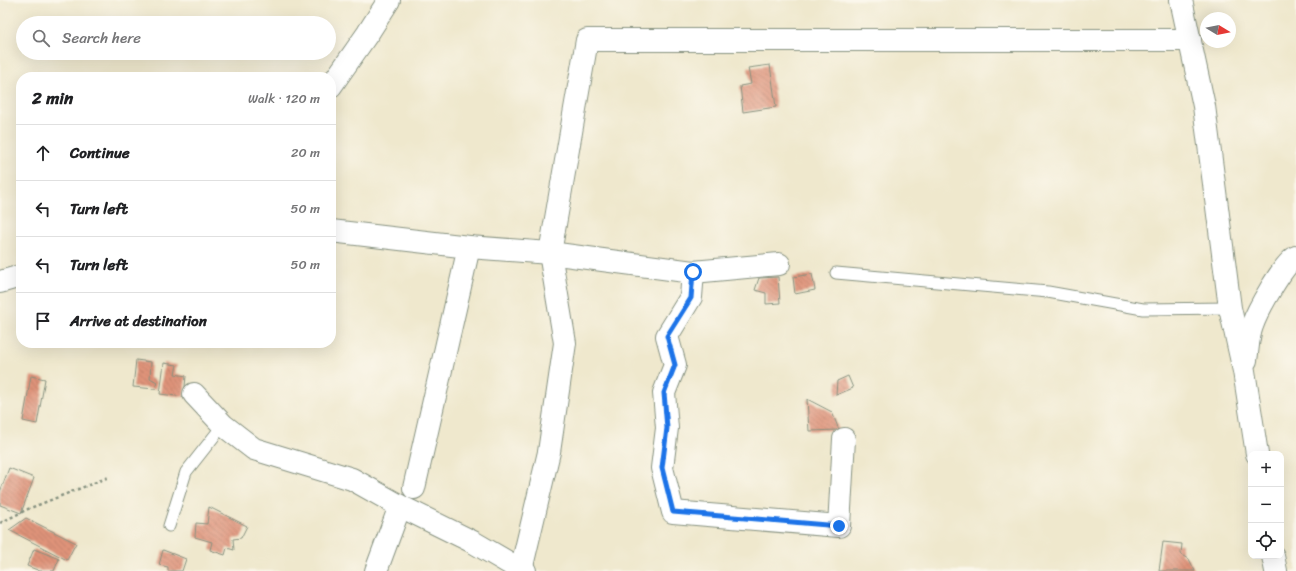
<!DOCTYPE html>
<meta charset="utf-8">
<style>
:root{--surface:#fff;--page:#f6f6f6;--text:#202124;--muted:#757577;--line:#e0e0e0}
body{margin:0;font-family:Sriracha,sans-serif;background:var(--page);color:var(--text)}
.controls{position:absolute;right:12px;bottom:12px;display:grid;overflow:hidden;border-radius:8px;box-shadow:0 4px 16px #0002}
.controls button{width:36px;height:36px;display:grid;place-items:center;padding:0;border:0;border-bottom:1px solid var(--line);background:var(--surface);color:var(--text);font:20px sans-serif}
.compass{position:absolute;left:1200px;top:12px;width:36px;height:36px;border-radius:50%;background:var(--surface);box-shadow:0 4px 16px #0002;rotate:100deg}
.stop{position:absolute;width:12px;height:12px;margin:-9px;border:3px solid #1a73e8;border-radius:50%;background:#fff}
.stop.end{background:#1a73e8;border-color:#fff;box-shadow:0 1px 4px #0008}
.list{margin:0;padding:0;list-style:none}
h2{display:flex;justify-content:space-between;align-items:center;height:52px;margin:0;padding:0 16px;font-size:17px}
h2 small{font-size:13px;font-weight:400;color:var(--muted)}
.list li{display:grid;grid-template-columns:26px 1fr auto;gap:12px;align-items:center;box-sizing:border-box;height:56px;padding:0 16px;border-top:1px solid var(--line)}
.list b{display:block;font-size:15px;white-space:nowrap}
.list em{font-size:13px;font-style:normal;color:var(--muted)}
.icon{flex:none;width:22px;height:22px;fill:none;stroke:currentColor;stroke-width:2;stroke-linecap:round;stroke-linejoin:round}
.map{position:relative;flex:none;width:1296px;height:571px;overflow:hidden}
.search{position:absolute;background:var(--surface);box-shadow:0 4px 16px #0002;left:16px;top:16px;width:320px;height:44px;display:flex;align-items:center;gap:10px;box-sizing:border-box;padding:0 14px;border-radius:22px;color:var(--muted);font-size:15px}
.panel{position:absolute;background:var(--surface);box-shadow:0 4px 16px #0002;left:16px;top:72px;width:320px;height:276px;border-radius:16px}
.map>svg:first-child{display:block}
.building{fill:url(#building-back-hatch)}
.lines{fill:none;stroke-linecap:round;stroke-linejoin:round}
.service-casing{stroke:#879280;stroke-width:13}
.minor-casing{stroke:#879280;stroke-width:24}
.path{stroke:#879280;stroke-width:2.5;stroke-dasharray:3 3;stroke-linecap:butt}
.service{stroke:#fff;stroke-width:11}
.minor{stroke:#fff;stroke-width:22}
.route{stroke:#1a73e8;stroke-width:5}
</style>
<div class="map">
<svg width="1296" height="571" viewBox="0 0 1296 571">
<defs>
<pattern id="building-back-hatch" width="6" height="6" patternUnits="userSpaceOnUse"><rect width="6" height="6" fill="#df9379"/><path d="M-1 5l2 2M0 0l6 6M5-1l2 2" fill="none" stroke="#b47964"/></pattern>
</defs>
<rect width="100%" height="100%" fill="#fbf7ec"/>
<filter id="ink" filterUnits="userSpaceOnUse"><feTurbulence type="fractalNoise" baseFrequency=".025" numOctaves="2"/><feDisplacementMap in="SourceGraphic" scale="8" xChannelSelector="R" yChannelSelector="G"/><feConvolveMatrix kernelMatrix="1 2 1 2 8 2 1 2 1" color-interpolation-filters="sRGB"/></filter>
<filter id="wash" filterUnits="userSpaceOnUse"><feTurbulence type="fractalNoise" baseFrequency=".012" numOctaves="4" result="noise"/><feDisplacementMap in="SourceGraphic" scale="16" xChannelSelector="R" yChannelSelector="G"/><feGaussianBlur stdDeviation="0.9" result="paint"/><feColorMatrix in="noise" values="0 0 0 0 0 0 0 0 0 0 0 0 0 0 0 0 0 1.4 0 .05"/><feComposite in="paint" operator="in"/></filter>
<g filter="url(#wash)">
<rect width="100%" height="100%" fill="#efe8cd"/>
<g id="blocks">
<g class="building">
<path d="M770 65 776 107 743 112 740 86 751 84 748 68Z"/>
<path d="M812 274 815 290 795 294 793 277Z"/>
<path d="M778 277 780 303 766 304V293L755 290 759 278Z"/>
<path d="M136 360 151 362 150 378 157 382 155 389 133 387Z"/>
<path d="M164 363 177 365 175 374 186 376 184 397 160 394Z"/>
<path d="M31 376 45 379 37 424 23 421Z"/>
<path d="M848 376 853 388 836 395 837 381Z"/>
<path d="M807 399 832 412 839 430 809 431Z"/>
<path d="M9 468 34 478 21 513 0 505V492Z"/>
<path d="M209 507 247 526 241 538 233 539 234 550 227 548 225 555 210 550 212 542 195 537 196 523 207 524Z"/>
<path d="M26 518 76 543 67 560 9 530Z"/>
<path d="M1163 542 1182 544 1181 554 1189 559 1195 571H1159Z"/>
<path d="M34 549 59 559 54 571H40L27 566Z"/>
<path d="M163 550 186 559 182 571H168V567L159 565Z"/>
</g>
</g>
</g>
<g filter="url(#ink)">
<use href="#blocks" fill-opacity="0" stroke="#879280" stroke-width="1"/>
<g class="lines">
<defs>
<g id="service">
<path d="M836 273 1048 292 1143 309 1230 308"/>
<path d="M169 526 186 472 223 425"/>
</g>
<g id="minor">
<path d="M1181 0 1204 106 1230 308 1244 371 1257 454"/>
<path d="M331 86 368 33 389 0"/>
<path d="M331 231 469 247 550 253 587 40H1190"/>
<path d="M693 272 691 297 667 336 675 365 664 393 667 428 662 468 673 512 839 526 844 439"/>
<path d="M0 282 21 276"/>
<path d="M1246 360C1248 349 1248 336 1252 326 1257 311 1283 264 1296 257"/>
<path d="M194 394 223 425 254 449 352 479 400 506 473 542 521 570 525 571"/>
<path d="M414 488 469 247"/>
<path d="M1273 556 1276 571"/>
<path d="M521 570 549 452 565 343 550 253 693 272 779 264"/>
<path d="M376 571 400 506"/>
</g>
</defs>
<use href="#service" class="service-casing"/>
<use href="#minor" class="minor-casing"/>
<path class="path" d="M0 523 28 509 109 477"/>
<use href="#service" class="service"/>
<use href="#minor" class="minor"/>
</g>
</g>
<g class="lines" filter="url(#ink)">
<path class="route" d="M693 272 691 298 667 336 675 365 664 393 667 428 662 468 673 512 839 526"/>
</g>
</svg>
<div class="controls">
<button>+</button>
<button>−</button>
<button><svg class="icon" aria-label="locate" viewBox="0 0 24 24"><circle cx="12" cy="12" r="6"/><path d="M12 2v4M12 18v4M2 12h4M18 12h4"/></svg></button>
</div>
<svg class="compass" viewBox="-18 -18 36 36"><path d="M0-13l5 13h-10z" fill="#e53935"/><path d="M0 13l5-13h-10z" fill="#757577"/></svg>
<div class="stop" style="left:693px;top:272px"></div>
<div class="stop end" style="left:839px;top:526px"></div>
<div class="search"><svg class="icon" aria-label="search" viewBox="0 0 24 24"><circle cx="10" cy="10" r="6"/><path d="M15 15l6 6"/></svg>Search here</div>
<section class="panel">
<h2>2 min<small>Walk · 120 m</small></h2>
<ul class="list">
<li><svg class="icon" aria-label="ahead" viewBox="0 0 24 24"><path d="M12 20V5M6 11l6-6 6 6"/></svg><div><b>Continue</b></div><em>20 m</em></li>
<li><svg class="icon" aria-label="left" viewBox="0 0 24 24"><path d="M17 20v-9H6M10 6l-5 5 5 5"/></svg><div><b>Turn left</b></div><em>50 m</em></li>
<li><svg class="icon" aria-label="left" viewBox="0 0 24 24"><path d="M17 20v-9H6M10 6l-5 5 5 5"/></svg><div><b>Turn left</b></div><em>50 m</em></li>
<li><svg class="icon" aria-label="arrive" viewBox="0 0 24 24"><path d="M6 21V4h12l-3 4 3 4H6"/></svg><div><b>Arrive at destination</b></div></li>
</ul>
</section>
</div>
